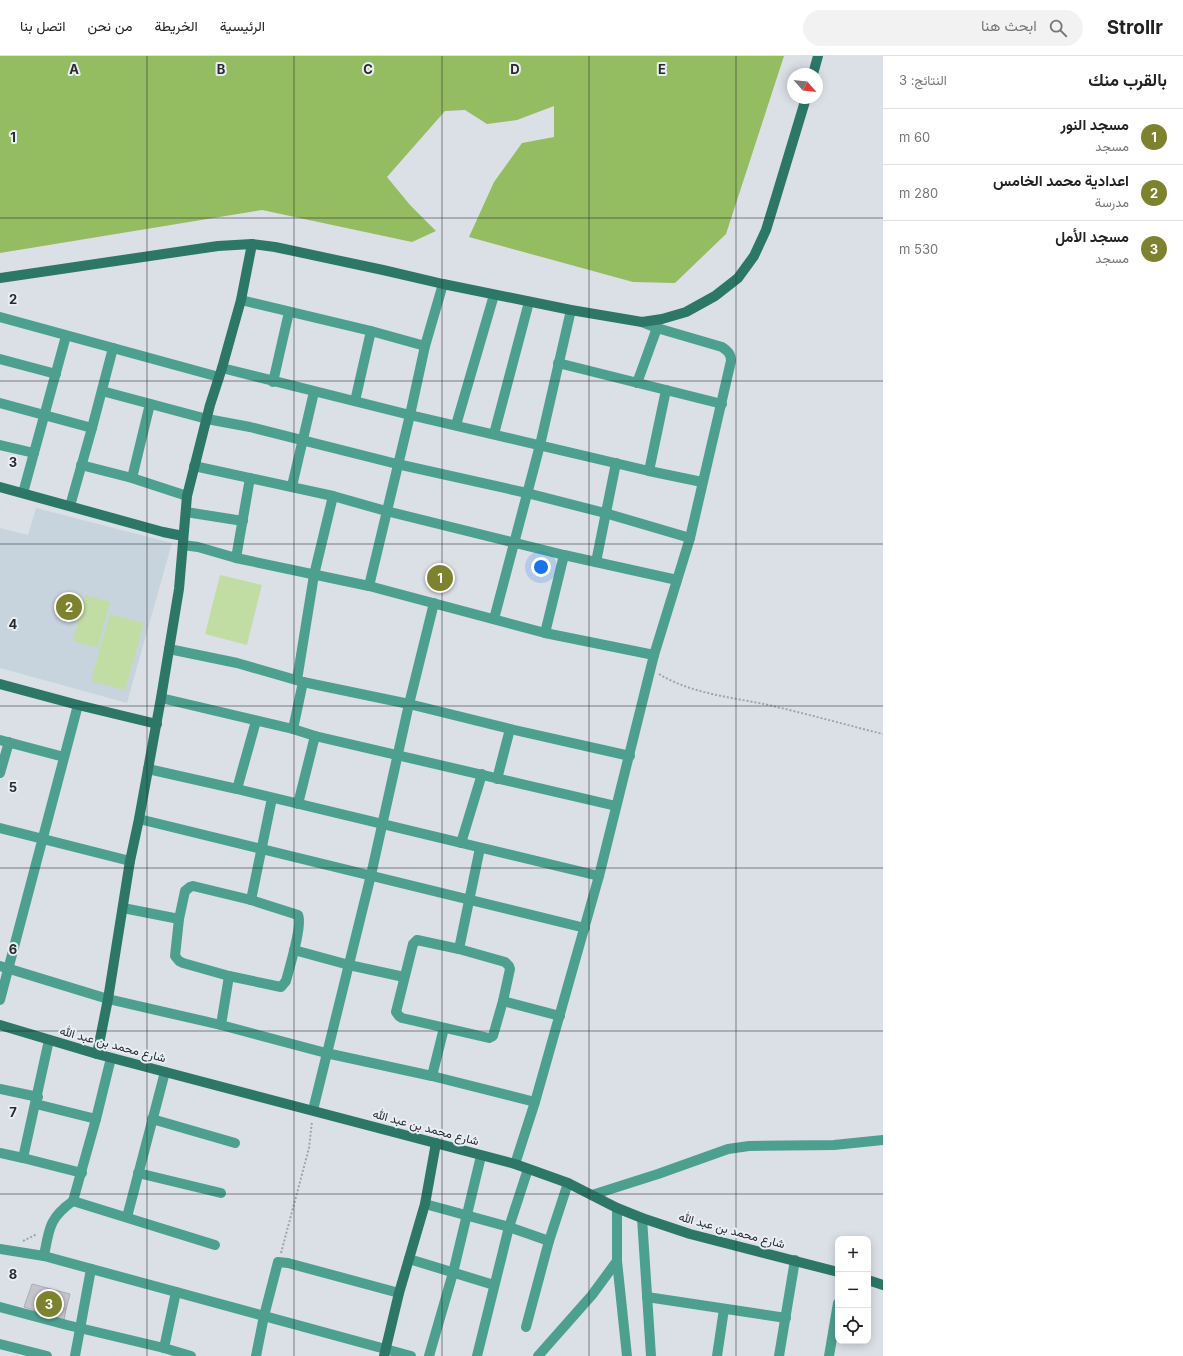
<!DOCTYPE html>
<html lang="ar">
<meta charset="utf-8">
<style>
:root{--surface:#fff;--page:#f2f2f2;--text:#222;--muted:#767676;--line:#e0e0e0;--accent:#7c822d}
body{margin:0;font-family:Inter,Vazirmatn,sans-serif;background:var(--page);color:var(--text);direction:rtl}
.controls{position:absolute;right:12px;bottom:12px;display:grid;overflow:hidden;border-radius:8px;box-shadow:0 2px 10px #0003}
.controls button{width:36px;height:36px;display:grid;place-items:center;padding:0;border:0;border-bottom:1px solid var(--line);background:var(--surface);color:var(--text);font:20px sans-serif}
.compass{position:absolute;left:787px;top:12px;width:36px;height:36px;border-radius:50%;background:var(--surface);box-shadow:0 2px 10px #0003;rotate:117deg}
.you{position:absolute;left:541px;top:511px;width:14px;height:14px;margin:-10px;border:3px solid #fff;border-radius:50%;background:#1a73e8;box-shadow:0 0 0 6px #1a73e833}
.badge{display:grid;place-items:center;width:26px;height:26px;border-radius:50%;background:var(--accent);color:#fff;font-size:13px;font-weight:700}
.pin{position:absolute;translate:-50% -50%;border:2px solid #fff;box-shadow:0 1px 4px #0006}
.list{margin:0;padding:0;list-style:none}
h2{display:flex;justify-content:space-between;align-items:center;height:52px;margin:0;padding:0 16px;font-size:17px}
h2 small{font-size:13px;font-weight:400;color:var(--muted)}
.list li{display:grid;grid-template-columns:26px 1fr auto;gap:12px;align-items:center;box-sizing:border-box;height:56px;padding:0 16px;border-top:1px solid var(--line)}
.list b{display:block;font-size:15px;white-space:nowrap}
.list p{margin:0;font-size:13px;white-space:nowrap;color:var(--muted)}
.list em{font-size:13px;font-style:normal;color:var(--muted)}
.icon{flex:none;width:22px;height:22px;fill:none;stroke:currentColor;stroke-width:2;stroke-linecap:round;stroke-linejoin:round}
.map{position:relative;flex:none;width:883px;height:1300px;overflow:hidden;direction:ltr}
header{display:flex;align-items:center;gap:24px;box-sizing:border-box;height:56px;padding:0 20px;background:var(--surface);border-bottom:1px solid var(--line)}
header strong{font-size:19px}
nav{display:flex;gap:22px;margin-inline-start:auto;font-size:14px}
.search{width:280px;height:36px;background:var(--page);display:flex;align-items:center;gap:10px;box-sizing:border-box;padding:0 14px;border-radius:22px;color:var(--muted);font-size:15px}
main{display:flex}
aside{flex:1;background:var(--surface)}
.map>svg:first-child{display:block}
.built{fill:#c8d4dd}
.green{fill:#c1dda4}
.forest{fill:#93bd60}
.building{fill:#c4c4cb;stroke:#adadb4}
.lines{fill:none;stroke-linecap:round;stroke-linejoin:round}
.path{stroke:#a0a4a9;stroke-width:2;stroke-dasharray:2 2;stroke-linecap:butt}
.street{stroke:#4da08f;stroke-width:10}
.secondary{stroke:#2c7768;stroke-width:10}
.grid{fill:none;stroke:#282a2c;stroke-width:1;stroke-opacity:0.55}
.labels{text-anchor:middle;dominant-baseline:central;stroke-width:4;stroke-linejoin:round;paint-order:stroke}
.street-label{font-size:12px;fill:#282a2c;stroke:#e8eef3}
.grid-label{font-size:13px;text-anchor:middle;font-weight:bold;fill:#282a2c;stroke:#e8eef3;stroke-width:4;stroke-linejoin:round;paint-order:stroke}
</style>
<header>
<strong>Strollr</strong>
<div class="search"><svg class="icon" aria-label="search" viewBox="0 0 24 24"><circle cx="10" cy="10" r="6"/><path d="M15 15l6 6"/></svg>ابحث هنا</div>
<nav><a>الرئيسية</a><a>الخريطة</a><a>من نحن</a><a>اتصل بنا</a></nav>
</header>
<main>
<aside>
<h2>بالقرب منك<small>النتائج: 3</small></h2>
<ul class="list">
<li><span class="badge">1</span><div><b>مسجد النور</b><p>مسجد</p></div><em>60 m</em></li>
<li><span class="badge">2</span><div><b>اعدادية محمد الخامس</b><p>مدرسة</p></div><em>280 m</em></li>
<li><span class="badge">3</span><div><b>مسجد الأمل</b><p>مسجد</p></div><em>530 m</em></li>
</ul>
</aside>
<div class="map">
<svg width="883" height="1300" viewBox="0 0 883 1300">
<rect width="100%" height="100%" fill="#dbe0e6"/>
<path class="built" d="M36 452 172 487 127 647 0 612V472L28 479Z"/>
<g class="green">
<path d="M220 519 262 529 247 589 205 578Z"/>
<path d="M85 539 110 546 98 592 73 585Z"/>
<path d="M110 558 144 567 125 634 91 625Z"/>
</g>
<path class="forest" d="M0 0H784L726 178 675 227 633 226 469 181 494 126 522 87 554 81V50L517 64 487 68 465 54 445 55 387 121 410 149 436 175 412 186 262 154 0 197Z"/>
<g class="building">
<path d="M32 1228 70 1238 66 1253 58 1251 56 1262 24 1251Z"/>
<path d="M58 1251 66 1253 64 1264 56 1262Z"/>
</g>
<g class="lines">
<g class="path">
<path d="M659 618C690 637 729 641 764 648 804 657 843 668 883 678"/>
<path d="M23 1185 37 1178"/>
<path d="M281 1197 309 1092 312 1065"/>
</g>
<g class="street">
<path d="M241 244 371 275 425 290"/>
<path d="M0 261 219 321"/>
<path d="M0 303 56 318"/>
<path d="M558 307 722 348"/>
<path d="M222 312 410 359 649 415 702 426"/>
<path d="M273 326 289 256"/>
<path d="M637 327 657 272"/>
<path d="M102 335 207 363 250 371 397 408 527 437 605 457 690 482"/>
<path d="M355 345 371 275"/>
<path d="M0 347 92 372 70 450"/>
<path d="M150 348 132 422 187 440"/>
<path d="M456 369 494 239"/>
<path d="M92 372 113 292"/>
<path d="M494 378 529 246"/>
<path d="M0 389 34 397"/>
<path d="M81 409 132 422"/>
<path d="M194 410 333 440 386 455 564 499 677 524"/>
<path d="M649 415 666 334"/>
<path d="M292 430 314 336"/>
<path d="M23 437 66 280"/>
<path d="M186 456 243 465"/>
<path d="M183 489 198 491 236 502 369 530 545 577 654 599"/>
<path d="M236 502 250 422"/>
<path d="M596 506 616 407"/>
<path d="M369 530 410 359 425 290 443 228"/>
<path d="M494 563 540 389 571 254"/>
<path d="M545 577 564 499"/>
<path d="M169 593 237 607 303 626 409 648 510 673 630 700"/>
<path d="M297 624 314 519 333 440"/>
<path d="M161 642 293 673 315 680 616 750"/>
<path d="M293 673 303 626"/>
<path d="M0 684 64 701"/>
<path d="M148 713 237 733 256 665"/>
<path d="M0 717 9 686"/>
<path d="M497 723 510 673"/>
<path d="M237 733 599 820"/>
<path d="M298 748 315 680"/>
<path d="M139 763 585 872"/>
<path d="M0 772 130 805"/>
<path d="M461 787 482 718"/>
<path d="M193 830 251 844 298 859C303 868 289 913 286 925L281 931 229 920 183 907 179 905 175 900 179 863 185 835 190 831Z"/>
<path d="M251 844 272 742"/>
<path d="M123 852 179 863"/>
<path d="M417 884 459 893 505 906 509 910 510 913 503 945 493 980 489 982 402 962 399 960 396 956 413 888Z"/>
<path d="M459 893 480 792"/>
<path d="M294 894 349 909 404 921"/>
<path d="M0 910 108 943 221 969 326 997 432 1020 535 1046"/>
<path d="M0 944 78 649"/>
<path d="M503 945 560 960"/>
<path d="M221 969 229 920"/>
<path d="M49 984 23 1102 82 1117"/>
<path d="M111 1002 96 1063 73 1145 215 1189"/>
<path d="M432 1020 444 972"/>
<path d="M0 1033 38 1041"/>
<path d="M36 1048 96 1063"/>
<path d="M313 1054 371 819 409 648 434 547"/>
<path d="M152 1063 235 1087"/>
<path d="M0 1097 23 1102"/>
<path d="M515 1108 535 1046 599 820 654 599 690 482 731 305C731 298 728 295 722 291L657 272 642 266"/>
<path d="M138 1117 221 1137"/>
<path d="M592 1139 658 1118 728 1093 749 1090 834 1089 883 1084"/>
<path d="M425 1148 509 1171 549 1185"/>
<path d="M617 1152V1205L627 1300"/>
<path d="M127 1161 165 1016"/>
<path d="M642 1162 651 1300"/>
<path d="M0 1193 44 1200C49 1173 49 1162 73 1145"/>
<path d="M44 1200 411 1300"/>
<path d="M409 1203 494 1229"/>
<path d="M647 1241 786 1262"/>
<path d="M0 1251 67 1269 164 1292 191 1300"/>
<path d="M526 1271 549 1185 568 1127"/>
<path d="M0 1288 47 1300"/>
<path d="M164 1292 176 1236"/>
<path d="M75 1300 91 1213"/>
<path d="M256 1300 264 1260 278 1206 288 1207 399 1237"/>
<path d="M429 1300 453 1217 481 1100"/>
<path d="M477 1300 509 1171 528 1113"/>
<path d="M538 1300 592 1239 617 1205"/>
<path d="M717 1300 724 1253"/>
<path d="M779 1300 795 1204"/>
<path d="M829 1300 838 1247"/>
</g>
<g class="secondary">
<path d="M813 18 818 0"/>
<path d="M0 222 218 190 252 188 275 191 383 214 443 228 571 254 642 266 662 263 686 256 715 240 738 222 754 200 766 174 777 138 806 42"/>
<path d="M0 431 163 476 183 480"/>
<path d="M0 628 78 649 157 668"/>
<path d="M0 969 97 998 515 1108 568 1127 617 1152 642 1162 690 1178 838 1216"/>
<path d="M97 998 108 943 130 805 139 763 161 642 179 533 187 440 210 349 222 312 241 244 252 188"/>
<path d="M868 1224 883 1229"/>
<path d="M384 1300 399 1237 425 1148 436 1087"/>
</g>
</g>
<path class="grid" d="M147 0V1300M294 0V1300M442 0V1300M589 0V1300M736 0V1300M0 162H883M0 325H883M0 488H883M0 650H883M0 812H883M0 975H883M0 1138H883"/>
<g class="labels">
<g class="street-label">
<text transform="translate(113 988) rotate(15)">شارع محمد بن عبد الله</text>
<text transform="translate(426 1071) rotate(15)">شارع محمد بن عبد الله</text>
<text transform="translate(732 1174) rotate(15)">شارع محمد بن عبد الله</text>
</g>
</g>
<g class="grid-label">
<text x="74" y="18">A</text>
<text x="221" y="18">B</text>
<text x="368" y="18">C</text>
<text x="515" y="18">D</text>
<text x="662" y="18">E</text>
<text x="13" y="86">1</text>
<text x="13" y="248">2</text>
<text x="13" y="411">3</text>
<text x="13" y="573">4</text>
<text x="13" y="736">5</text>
<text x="13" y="898">6</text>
<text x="13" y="1061">7</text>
<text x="13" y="1223">8</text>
</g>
</svg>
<div class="controls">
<button>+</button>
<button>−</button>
<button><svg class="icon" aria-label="locate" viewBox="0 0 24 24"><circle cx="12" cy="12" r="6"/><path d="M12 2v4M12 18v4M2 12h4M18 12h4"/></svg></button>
</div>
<svg class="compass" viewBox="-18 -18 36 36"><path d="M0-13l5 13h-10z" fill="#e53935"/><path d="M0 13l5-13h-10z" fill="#767676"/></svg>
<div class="you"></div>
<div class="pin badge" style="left:440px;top:522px">1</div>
<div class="pin badge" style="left:69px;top:551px">2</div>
<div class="pin badge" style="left:49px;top:1248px">3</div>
</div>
</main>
